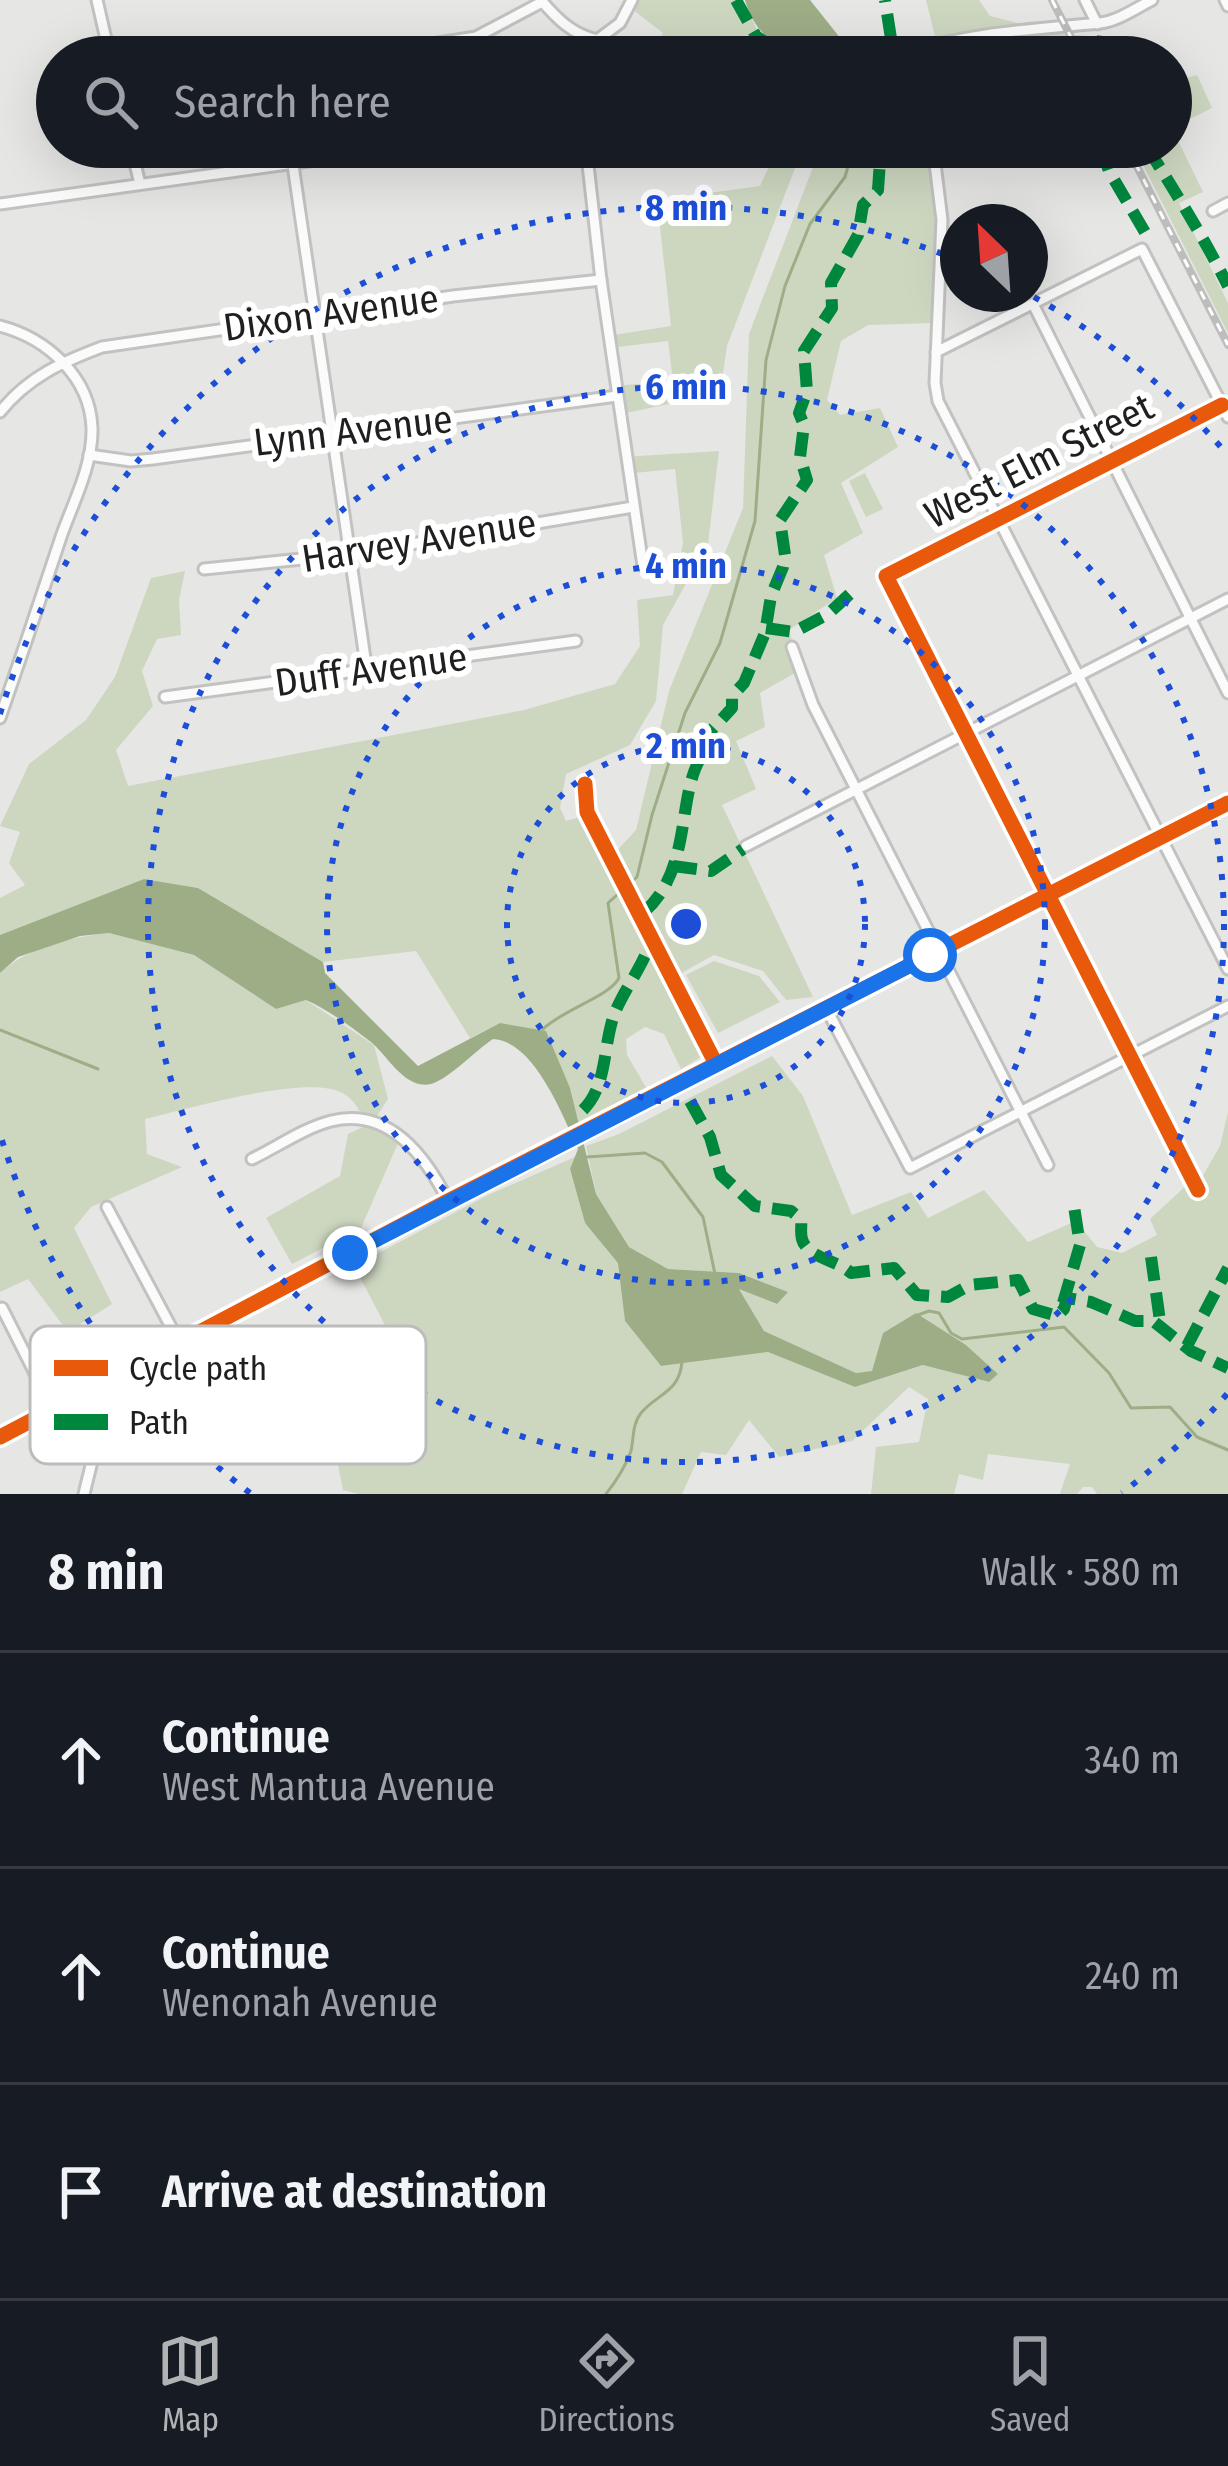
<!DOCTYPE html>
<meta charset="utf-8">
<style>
:root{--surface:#171b24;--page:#242831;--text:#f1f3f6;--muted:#9ea1a6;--line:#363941;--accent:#b2b3b4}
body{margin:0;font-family:"Fira Sans Condensed",sans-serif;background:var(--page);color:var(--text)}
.compass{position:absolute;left:940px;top:204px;width:108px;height:108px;border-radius:50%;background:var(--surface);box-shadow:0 12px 48px #0002;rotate:335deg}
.stop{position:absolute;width:36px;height:36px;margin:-27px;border:9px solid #1a73e8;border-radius:50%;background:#fff}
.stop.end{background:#1a73e8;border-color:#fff;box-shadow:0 3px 12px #0008}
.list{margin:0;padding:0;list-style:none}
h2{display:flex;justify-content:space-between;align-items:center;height:156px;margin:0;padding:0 48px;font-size:51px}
h2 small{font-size:39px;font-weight:400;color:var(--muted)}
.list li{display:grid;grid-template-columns:78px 1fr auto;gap:36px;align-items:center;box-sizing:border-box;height:216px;padding:0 48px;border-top:3px solid var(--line)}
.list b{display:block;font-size:45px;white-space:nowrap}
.list p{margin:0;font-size:39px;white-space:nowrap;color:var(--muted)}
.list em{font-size:39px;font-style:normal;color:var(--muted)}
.icon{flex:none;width:66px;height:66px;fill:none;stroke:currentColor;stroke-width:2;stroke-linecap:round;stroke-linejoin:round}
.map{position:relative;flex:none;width:1228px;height:1494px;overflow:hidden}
.search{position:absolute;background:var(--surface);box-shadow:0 12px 48px #0002;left:36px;right:36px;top:36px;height:132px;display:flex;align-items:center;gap:30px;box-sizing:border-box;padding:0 42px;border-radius:66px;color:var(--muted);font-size:45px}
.sheet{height:804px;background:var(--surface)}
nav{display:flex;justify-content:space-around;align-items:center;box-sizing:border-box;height:168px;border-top:3px solid var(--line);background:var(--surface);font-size:33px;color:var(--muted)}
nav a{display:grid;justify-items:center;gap:6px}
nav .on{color:var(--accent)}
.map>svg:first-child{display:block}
.green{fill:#cdd7c0}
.water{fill:#9dad86}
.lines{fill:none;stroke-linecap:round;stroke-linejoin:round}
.stream{stroke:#9dad86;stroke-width:3}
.minor-casing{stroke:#c2c2c1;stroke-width:15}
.minor{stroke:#fbfbfb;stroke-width:9}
.rail-casing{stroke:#bcbdbc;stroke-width:8}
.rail{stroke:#fff;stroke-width:3;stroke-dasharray:9;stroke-linecap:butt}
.quiet{stroke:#00873e;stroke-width:12;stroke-dasharray:24 12;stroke-linecap:butt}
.cycleway-casing{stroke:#fff;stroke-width:22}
.cycleway{stroke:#e8590c;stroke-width:15}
.route{stroke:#1a73e8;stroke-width:15}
.ring{fill:none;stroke:#1d4ed8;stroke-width:6;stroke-dasharray:6 12}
.labels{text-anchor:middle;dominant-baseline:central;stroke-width:12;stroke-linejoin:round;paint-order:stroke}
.street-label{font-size:39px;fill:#1f1f1e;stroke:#fff}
.key{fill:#fff;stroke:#bcbcbc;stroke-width:3}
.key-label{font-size:33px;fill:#1f1f1e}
.centre{fill:#1d4ed8;stroke:#fff;stroke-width:6}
.ring-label{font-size:36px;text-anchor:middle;font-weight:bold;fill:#1d4ed8;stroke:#fff;stroke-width:12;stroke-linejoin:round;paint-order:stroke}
</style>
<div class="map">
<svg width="1228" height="1494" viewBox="0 0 1228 1494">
<rect width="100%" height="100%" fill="#e6e6e5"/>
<g class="green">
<path d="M637 0H743L758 32 800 57H650L663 33 632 9Z"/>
<path d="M926 0H979L990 16 1059 34 1108 37 1128 57H896L935 36Z"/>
<path d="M1197 75 1212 108 1172 128 1203 192 1179 203 1228 303V333L1134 147H1171V83Z"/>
<path d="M778 147H803L727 346 720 393 617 415 613 386 673 381 668 341 609 348 607 336 671 326 657 200 760 186Z"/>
<path d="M806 147H930L942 230 935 323 868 325 841 341 827 400 840 415 880 408 898 447 841 483 863 533 824 555 837 598 789 630 800 670 760 693 765 727 736 741 756 789 722 805 813 997 786 1000 763 971 714 955 683 972 669 986 701 1057 681 1069 664 1034 645 1027 626 1039 627 1055 647 1089 578 1123 570 1088 500 1023 470 1038 416 951 323 962 198 888 144 879 0 935V898L25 885 9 863 20 832 0 826 29 764 86 720 115 677 151 578 185 571 179 600 181 635 157 639 142 671 153 706 116 750 128 786 524 710 615 684 640 646 637 600 673 595 683 543 675 469 624 474 622 457 719 451 708 544 663 625 656 701 630 745 566 774 560 808 566 821 583 816 609 859 636 830 669 691 743 508 749 334 813 167Z"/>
<path d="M865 473 883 509 866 517 849 481Z"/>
<path d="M109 933 194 955 276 1009 306 1000 374 1045 388 1099 377 1116 402 1134 361 1228 292 1264 266 1218 340 1176 348 1134 365 1126C360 1110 355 1098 338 1091 301 1076 187 1109 145 1119L147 1154 182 1167 91 1207 74 1228 112 1304 68 1332 28 1279 0 1292V973C29 947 71 937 109 933Z"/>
<path d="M714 961 759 976 780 1002 718 1033 686 975Z"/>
<path d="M772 1056 803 1096 852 1215 911 1192 928 1218 984 1190 1028 1242 1076 1221 1097 1247 1122 1253 1157 1235 1150 1219 1189 1183 1194 1193 1206 1192 1201 1179 1220 1146 1228 1112V1494H1097L1092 1487H1083L1077 1494H1060L1070 1464 988 1454 983 1480 959 1474 954 1494H871L876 1447 919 1442 928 1399 909 1387 852 1441 779 1457 749 1420 726 1455 701 1452 682 1494H358L343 1490 334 1445 387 1399 405 1417 427 1405 354 1266 488 1195 575 1157 570 1169 585 1223 619 1263 625 1321 661 1366 768 1352 855 1387 924 1365 988 1382 998 1374 966 1345 916 1313 883 1333 872 1372 856 1373 764 1331 738 1287 776 1304 787 1292 739 1273 668 1269 629 1247 596 1194 586 1146 619 1134Z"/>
</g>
<g class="water">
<path d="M745 0H810L841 39 846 57C800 57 759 50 745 0Z"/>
<path d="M144 879 198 888 323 962 325 973 418 1066 500 1023 546 1031 570 1088 596 1194 629 1247 668 1269 739 1273 788 1292 777 1304 739 1289 764 1331 856 1373 872 1371 883 1333 916 1313 966 1345 998 1374 989 1382 923 1365 855 1387 768 1352 661 1366 625 1321 618 1263 585 1223 570 1169 578 1149C562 1114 534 1041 493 1039 476 1050 449 1079 431 1084 405 1090 388 1056 371 1042 351 1027 329 1010 306 1000L276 1009 194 955 109 933 80 936 18 957 0 973V935Z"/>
</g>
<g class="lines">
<g class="stream">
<path d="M543 1029C564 1009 610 996 619 978L608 903 637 877 652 815 685 713 720 643 755 521 766 360 785 286 810 224 845 177 850 159 848 147"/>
<path d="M0 1030 98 1069"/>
<path d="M587 1157 645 1153 662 1162 703 1217 715 1274"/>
<path d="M918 1315 929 1311 939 1313 951 1333 962 1339 1064 1327 1109 1373 1131 1408 1170 1407 1197 1437 1228 1450"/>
<path d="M606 1494C617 1480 625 1468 631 1451 634 1438 632 1424 641 1413 658 1393 680 1392 682 1361"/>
</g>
<defs>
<g id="minor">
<path d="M97 0 110 57"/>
<path d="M541 0C557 19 572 34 597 40"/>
<path d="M1085 0 1097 24"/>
<path d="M1225 0 1228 6"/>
<path d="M597 40 620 23 632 0"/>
<path d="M350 57 476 37 542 2"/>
<path d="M896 57C959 33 1035 29 1100 23 1118 21 1136 8 1152 0"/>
<path d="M131 147 140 184"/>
<path d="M586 147 601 280 643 566"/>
<path d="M933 147 942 220 935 383 938 401 1228 969"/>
<path d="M293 165 367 672"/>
<path d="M0 204 410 147"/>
<path d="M1213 211 1228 203"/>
<path d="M1033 304 1228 693"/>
<path d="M0 326C46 338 90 376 92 428 93 464 74 501 62 534 42 595 21 657 0 718"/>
<path d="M936 352 1142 249 1228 417"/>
<path d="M0 412C28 377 62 362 102 347L453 296 601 280"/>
<path d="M89 455 131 461 153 459 617 396"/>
<path d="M204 569 351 554 633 507"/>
<path d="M792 647 813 705 1048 1165"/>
<path d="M165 697 576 641"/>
<path d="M585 784 587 812 716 1064"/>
<path d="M746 846 1228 599"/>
<path d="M826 1008 910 1168 1228 1006"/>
<path d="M252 1159C277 1147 304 1128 331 1121 389 1107 426 1157 448 1201"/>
<path d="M1198 1190 886 576 1222 405"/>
<path d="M107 1207 179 1342"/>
<path d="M2 1308 53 1409"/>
<path d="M0 1437 448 1201 1228 803"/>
<path d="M84 1494 108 1396 103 1382"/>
</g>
</defs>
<use href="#minor" class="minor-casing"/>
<use href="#minor" class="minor"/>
<defs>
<g id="rail">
<path d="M1052 0 1081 57"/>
<path d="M1127 147 1228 345"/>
</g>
</defs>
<use href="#rail" class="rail-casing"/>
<use href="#rail" class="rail"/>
<g class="quiet">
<path d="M736 0 756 36 787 57"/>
<path d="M866 57 892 45 885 0"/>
<path d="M1100 57 1103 36"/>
<path d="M1101 147 1109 171 1146 234 1143 239"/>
<path d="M1147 147C1176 193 1204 238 1228 286"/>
<path d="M888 156 925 148"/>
<path d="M766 628 794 632 828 614 852 592"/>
<path d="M673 866 711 871 743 849"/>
<path d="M644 912C698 865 672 780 711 745L708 734 732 708V696L744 683 765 633 771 596 783 567 785 555 780 520 807 480 800 457 804 425 799 413 807 391 804 351 832 308 831 283 858 235 863 205 878 190 880 161 890 154 889 147"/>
<path d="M690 1101 710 1137 721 1175 755 1206 791 1211 801 1219C802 1226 800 1232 802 1239 807 1258 838 1260 851 1273L894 1268 917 1295 948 1297 970 1285 1018 1280 1033 1309 1057 1316 1064 1309 1067 1298 1091 1302 1135 1321H1153L1191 1351 1228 1368"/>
<path d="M583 1110C609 1084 602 1043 616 1010 627 985 643 966 651 940"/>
<path d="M1151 1257 1161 1328"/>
<path d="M1063 1303 1080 1245 1073 1200"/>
<path d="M1187 1346 1228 1268"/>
</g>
<defs>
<g id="cycleway">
<path d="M585 784 587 812 716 1064"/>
<path d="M1198 1190 886 576 1222 405"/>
<path d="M0 1437 448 1201 1228 803"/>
</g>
</defs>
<use href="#cycleway" class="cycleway-casing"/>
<use href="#cycleway" class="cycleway"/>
</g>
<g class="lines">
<path class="route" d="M350 1253 930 955"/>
</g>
<g class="ring">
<circle cx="686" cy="924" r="179"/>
<circle cx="686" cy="924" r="359"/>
<circle cx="686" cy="924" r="538"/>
<path d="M1227 1394A717 717 0 0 1 1122 1493M250 1493A717 717 0 0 1 0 1134M0 714A717 717 0 0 1 955 259M1034 297A717 717 0 0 1 1227 454"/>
</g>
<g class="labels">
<g class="street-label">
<text transform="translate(331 313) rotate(-8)">Dixon Avenue</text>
<text transform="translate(353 431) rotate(-7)">Lynn Avenue</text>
<text transform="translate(1039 461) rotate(-27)">West Elm Street</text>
<text transform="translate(419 541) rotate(-9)">Harvey Avenue</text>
<text transform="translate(371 670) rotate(-8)">Duff Avenue</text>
</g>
</g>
<rect x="30" y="1326" width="396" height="138" rx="18" class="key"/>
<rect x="54" y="1360" width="54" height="16" fill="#e8590c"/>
<rect x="54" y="1414" width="54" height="16" fill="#00873e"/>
<g class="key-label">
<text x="129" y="1380">Cycle path</text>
<text x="129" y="1434">Path</text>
</g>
<circle cx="686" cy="924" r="18" class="centre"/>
<g class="ring-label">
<text x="686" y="220">8 min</text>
<text x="686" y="399">6 min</text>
<text x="686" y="578">4 min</text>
<text x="686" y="758">2 min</text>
</g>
</svg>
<svg class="compass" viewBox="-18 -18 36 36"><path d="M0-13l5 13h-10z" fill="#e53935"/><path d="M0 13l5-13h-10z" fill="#9ea1a6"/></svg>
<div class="stop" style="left:930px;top:955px"></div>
<div class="stop end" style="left:350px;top:1253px"></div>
<div class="search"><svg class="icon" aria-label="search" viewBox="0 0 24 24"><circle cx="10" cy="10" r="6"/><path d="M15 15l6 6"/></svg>Search here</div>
</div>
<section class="sheet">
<h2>8 min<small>Walk · 580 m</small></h2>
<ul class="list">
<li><svg class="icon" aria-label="ahead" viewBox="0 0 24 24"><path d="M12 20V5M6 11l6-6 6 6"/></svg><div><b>Continue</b><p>West Mantua Avenue</p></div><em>340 m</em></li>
<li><svg class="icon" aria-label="ahead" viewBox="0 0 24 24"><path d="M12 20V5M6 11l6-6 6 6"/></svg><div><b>Continue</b><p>Wenonah Avenue</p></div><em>240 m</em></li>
<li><svg class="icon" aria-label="arrive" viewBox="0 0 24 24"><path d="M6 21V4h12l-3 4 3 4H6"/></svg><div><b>Arrive at destination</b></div></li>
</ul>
</section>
<nav>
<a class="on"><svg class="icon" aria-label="map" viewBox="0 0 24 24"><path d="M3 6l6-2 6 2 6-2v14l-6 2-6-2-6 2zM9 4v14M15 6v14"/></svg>Map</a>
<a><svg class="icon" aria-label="directions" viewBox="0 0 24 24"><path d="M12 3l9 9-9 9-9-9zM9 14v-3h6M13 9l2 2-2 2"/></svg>Directions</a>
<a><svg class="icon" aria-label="saved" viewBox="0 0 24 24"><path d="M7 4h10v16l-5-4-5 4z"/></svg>Saved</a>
</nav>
